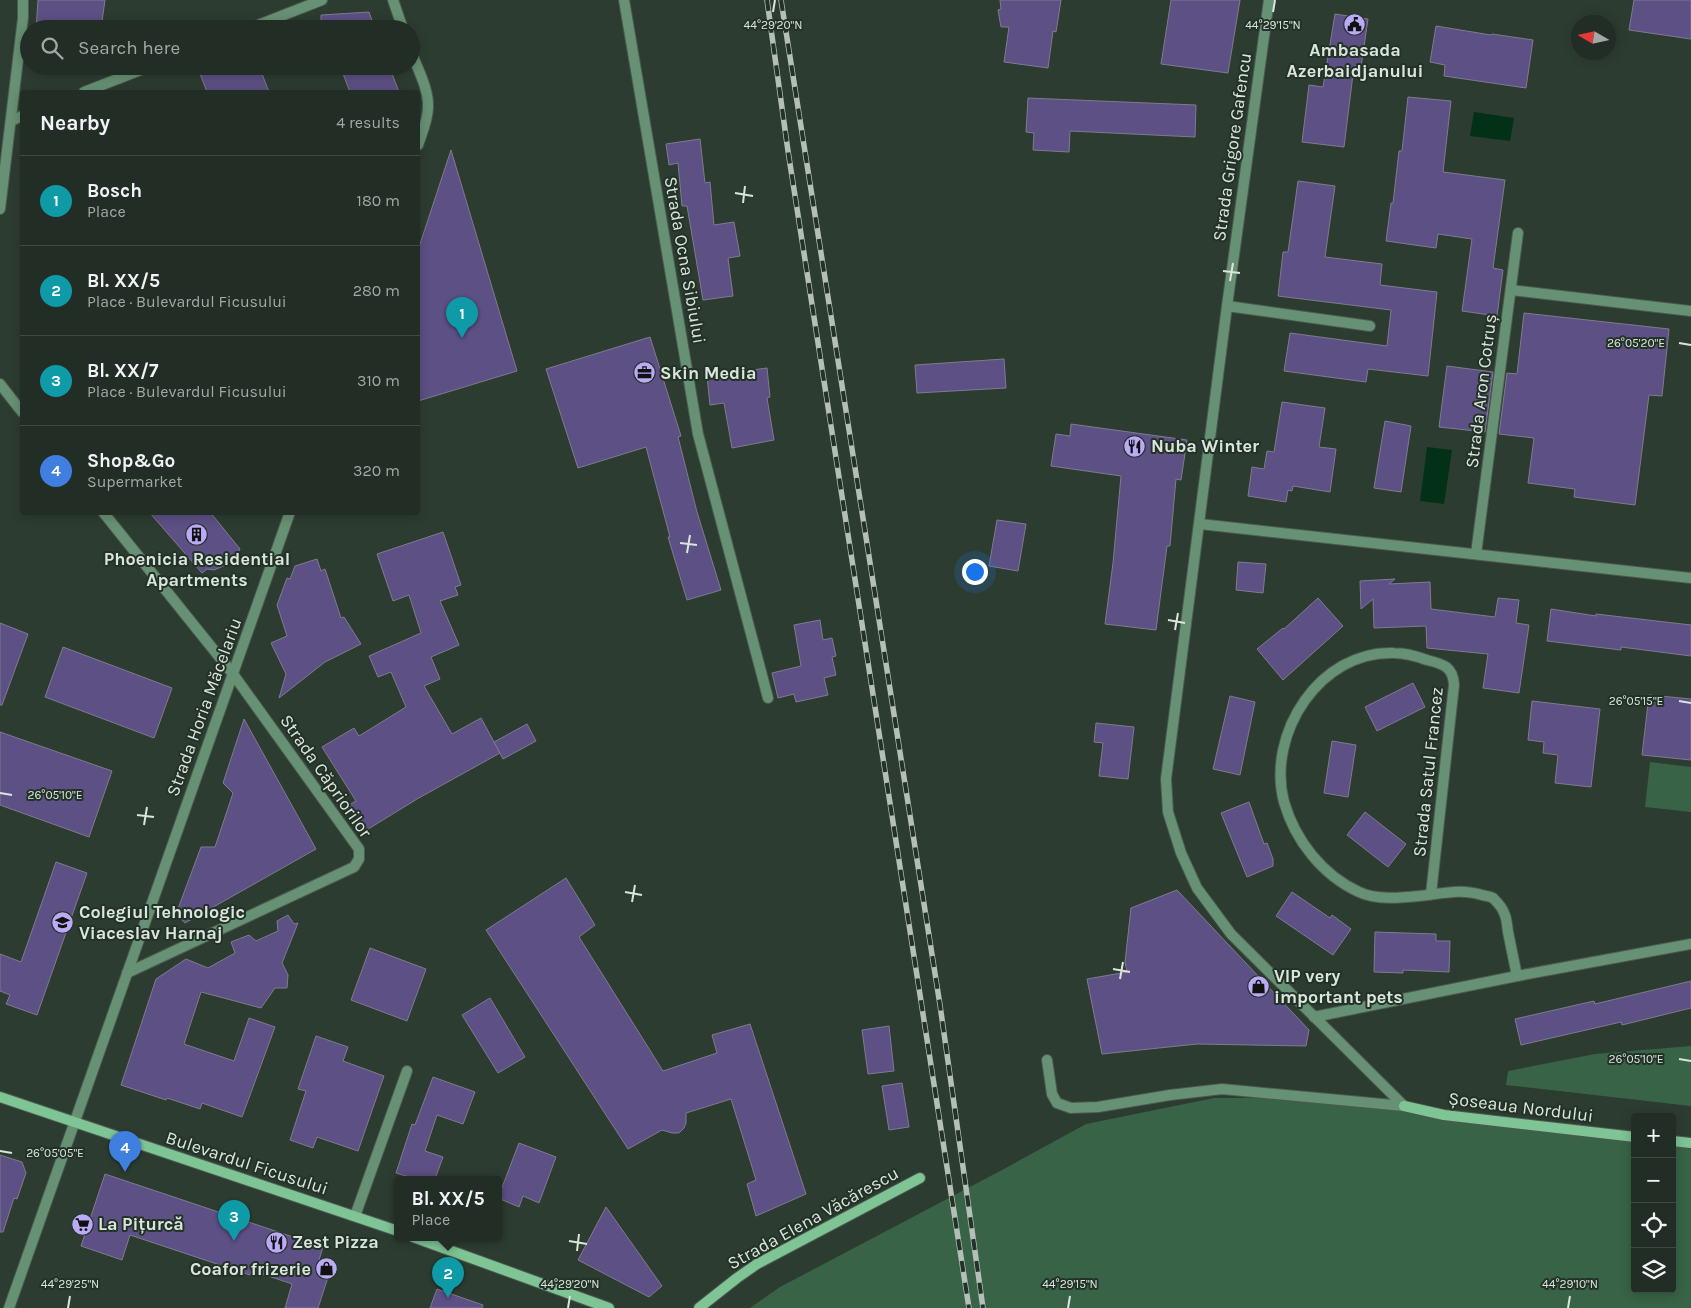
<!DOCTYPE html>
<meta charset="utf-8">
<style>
:root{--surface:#222d25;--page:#2e3932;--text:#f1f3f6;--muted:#a2a8a7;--line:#3f4942;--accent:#bbaaf6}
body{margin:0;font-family:Karla,sans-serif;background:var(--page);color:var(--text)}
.controls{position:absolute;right:15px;bottom:15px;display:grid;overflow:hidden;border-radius:5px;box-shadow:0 2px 12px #0003}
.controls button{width:45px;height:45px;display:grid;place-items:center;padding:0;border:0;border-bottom:1px solid var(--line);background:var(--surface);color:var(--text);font:25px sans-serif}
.compass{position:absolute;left:1571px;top:15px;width:45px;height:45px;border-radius:50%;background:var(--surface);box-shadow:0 2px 12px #0003;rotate:279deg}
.you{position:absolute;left:974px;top:571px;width:18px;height:18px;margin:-12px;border:4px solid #fff;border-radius:50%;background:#1a73e8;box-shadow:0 0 0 8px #1a73e833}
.badge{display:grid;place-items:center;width:32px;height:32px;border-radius:50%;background:var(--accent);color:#fff;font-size:16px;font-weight:700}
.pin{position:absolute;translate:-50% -41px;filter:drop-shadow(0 1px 2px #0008)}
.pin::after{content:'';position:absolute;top:26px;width:18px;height:15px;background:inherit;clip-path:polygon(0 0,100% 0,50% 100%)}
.popup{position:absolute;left:394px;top:1176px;width:108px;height:65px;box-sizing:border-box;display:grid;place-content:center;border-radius:5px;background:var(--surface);filter:drop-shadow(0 1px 4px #0005);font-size:16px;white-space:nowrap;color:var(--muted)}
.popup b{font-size:19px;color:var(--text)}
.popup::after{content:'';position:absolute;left:50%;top:100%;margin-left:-10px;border:10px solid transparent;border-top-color:var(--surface)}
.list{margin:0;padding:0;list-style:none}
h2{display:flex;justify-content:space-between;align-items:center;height:65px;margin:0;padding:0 20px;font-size:21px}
h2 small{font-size:16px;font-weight:400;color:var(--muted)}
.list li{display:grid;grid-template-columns:32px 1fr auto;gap:15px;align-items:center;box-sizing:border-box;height:90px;padding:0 20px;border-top:1px solid var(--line)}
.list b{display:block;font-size:19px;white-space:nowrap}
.list p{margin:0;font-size:16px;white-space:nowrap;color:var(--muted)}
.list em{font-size:16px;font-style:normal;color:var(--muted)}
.icon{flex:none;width:28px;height:28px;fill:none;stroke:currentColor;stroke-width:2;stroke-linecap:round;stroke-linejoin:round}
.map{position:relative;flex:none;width:1691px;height:1308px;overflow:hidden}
.search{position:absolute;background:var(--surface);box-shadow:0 2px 12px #0003;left:20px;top:20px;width:400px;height:55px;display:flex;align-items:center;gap:12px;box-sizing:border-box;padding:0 18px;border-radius:28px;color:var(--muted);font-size:19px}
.panel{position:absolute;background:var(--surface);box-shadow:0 2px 12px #0003;left:20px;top:90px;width:400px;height:425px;border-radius:5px}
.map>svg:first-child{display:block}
.green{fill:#386346}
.water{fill:#023117}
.building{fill:#5d5085;stroke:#7f7b8e}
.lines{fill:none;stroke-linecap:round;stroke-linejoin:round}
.street-casing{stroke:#4c5a50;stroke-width:12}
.secondary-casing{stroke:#4c5a50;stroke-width:12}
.street{stroke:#679174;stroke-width:10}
.secondary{stroke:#7ec495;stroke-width:10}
.rail-casing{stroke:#b4bfb7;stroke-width:5.5}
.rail{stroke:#233227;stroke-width:4;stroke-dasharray:11;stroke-linecap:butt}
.ticks{fill:none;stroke:#dbe5de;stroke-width:2}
.labels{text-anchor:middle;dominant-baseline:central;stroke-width:4;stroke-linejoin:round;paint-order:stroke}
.poi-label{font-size:18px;font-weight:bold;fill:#dbe5de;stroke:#233227;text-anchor:start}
.street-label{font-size:18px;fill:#dbe5de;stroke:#233227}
.ticks-label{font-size:12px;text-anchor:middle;fill:#dbe5de;stroke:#233227;stroke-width:4;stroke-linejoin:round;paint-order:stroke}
</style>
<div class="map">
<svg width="1691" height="1308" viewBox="0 0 1691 1308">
<rect width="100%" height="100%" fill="#2d3c31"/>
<g class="green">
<path d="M1650 762 1691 767V812L1645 807Z"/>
<path d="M1691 1046V1106L1506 1085 1508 1071 1595 1054Z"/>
<path d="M1214 1098H1315L1635 1138V1289H1672V1143L1691 1145V1308H750L780 1287 1002 1170 1086 1124Z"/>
</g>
<g class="water">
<path d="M1474 112 1514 118 1510 141 1470 136Z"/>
<path d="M1427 447 1452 450 1444 504 1420 501Z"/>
</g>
<g class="building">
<path d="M38 0H105L101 29H36Z"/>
<path d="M1000 0H1061L1056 32 1053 31 1048 68 1004 62 1009 27H1001L998 10 1001 9Z"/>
<path d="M1171 0H1240L1228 73 1161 64Z"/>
<path d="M1634 0H1691V39L1629 30Z"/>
<path d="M369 12 375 29H321V15Z"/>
<path d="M1335 14 1368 19 1361 67 1354 66 1344 147 1302 142 1309 85 1323 87Z"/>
<path d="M1436 26 1491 35 1492 34 1533 40 1526 88 1444 76 1445 65 1430 62Z"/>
<path d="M197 66H259L269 92H207Z"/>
<path d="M340 66H389L399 92H350Z"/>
<path d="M1408 97 1451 101 1443 172 1505 180 1493 268 1503 270 1497 316 1462 311 1472 239 1438 234 1436 248 1386 241 1391 203H1393L1399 151H1402Z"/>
<path d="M1028 98 1196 105 1195 137 1070 131 1069 152 1033 150 1034 133 1026 132Z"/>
<path d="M700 139 705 183 710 182 714 225 734 222 740 256 728 258 733 296 703 300 687 206H682L678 163 669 165 666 144Z"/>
<path d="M451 150 517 371 418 401V250Z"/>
<path d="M1298 181 1335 186 1325 257 1382 264 1380 285 1437 292 1428 376 1368 369 1366 382 1284 371 1290 333 1387 346 1391 310 1278 296 1283 252H1288Z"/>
<path d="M1524 313 1669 329 1662 396 1649 395 1635 505 1574 497 1575 489 1528 483 1534 438 1499 434 1507 373 1517 374Z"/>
<path d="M650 337 681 436 678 437 697 512 721 590 687 600 668 537H670L646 447 578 468 546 369Z"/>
<path d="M1004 359 1006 388 917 393 915 365Z"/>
<path d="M1447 366 1493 372 1485 432 1439 427Z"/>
<path d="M767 368 770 397 767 398 774 440 732 448 724 403 710 405 707 376Z"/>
<path d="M1282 402 1325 408 1319 447 1336 449 1330 492 1293 486 1292 491 1288 490 1286 502 1248 496 1252 467 1264 469 1267 451 1274 452Z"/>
<path d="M1385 421 1411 426 1401 492 1374 488Z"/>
<path d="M1071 424 1187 440 1181 480 1176 479 1170 546H1167L1156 630 1105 624 1113 563 1121 476 1051 466 1056 434 1070 436Z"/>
<path d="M149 512H210L240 549 237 555 226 565 214 570 207 569 202 573Z"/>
<path d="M997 520 1026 524 1018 571 989 566Z"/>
<path d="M443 532 461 585 455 587 458 595 440 601 459 645 431 657 440 679 424 686 452 734 481 718 500 753 417 799 365 831 349 805 356 801 322 747 354 728 359 736 406 707 391 672 378 677 369 656 421 633 409 595 393 601 377 554Z"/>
<path d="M317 559 321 571 325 569 341 618 344 617 361 644 325 662 279 698 286 674 271 643 287 636 277 605 287 578 290 579 295 566Z"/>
<path d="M1238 562 1266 564 1263 593 1236 590Z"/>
<path d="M1395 579 1389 584 1430 582 1431 609 1495 617 1498 598 1519 600 1516 623 1529 625 1519 693 1483 688 1488 654 1427 648 1426 626 1374 628 1373 599 1361 609 1360 581Z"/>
<path d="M1318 598 1343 626 1283 680 1257 649 1283 628 1284 629Z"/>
<path d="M1551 609 1596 616V614L1691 625V656L1621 647V650L1547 641Z"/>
<path d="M820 620 823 640 832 638 836 656 832 657 836 675 824 678 828 695 796 702 794 694 778 698 772 673 801 666 794 625Z"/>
<path d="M0 623 28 634 2 705H0Z"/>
<path d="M63 647 172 688 154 738 45 697Z"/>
<path d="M1413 683 1425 707 1377 731 1365 707Z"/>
<path d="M1649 695 1691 699V760L1642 755Z"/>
<path d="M1230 696 1255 702 1240 775 1213 769Z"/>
<path d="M1532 701 1600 709 1591 787 1555 783 1558 755 1543 753 1544 742 1528 740Z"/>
<path d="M244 719 316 849 185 923 176 914 201 847H215L233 793 223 783Z"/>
<path d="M1096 723 1134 727 1128 779 1099 776 1103 743 1094 742Z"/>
<path d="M527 724 536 741 503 759 494 742Z"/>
<path d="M0 732 112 771 89 837 0 805Z"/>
<path d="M1332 741 1356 745 1348 797 1324 793Z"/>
<path d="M1249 802 1264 844 1267 843 1273 859V866L1247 877 1221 813Z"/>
<path d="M1365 812 1406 844 1388 867 1347 835Z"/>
<path d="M56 862 87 873 37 1015 6 1004 10 995 0 991V954L21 962Z"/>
<path d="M566 878 595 925 579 937 663 1071 717 1053 712 1035 750 1024 806 1194 756 1216 747 1184 756 1180 731 1099 686 1113V1123L684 1128 679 1133H672L662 1130 628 1149 486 930Z"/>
<path d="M1177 890 1309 1030 1306 1046 1197 1044 1102 1054 1087 979 1127 972 1125 962 1131 908Z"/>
<path d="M1292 892 1330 918 1332 915 1351 929 1333 955 1276 916Z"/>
<path d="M288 915 294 924 298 923 282 963 288 975 287 988H275L261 1008 201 992 184 1044 234 1061 249 1018 275 1027 242 1117 202 1103 200 1109 167 1098 166 1100 121 1085 156 979 186 959 208 968 235 953 231 942 249 935 256 941 278 931 277 921Z"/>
<path d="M1375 932 1436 934V941H1450L1449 972 1403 970V973L1374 972Z"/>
<path d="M370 948 426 969 407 1021 351 1000Z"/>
<path d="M1691 981V1008L1622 1025 1621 1022 1521 1045 1515 1019 1594 1001 1595 1004Z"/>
<path d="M490 998 525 1057 498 1073 462 1015Z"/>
<path d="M889 1026 894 1071 868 1074 862 1030Z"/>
<path d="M316 1036 348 1047 343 1061 384 1076 358 1151 317 1137 313 1148 290 1140 306 1091 298 1089Z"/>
<path d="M433 1077 475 1092 463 1124 437 1115 425 1151 443 1157 435 1179H416L396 1173 412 1124 415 1125Z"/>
<path d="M902 1083 909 1127 889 1130 882 1086Z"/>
<path d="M519 1143 556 1157 539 1203 523 1196 519 1207 498 1198Z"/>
<path d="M0 1155 22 1162 26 1173 17 1199 14 1198 3 1232H0Z"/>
<path d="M105 1174 323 1247 319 1260 332 1265 318 1308H285L292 1284 251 1270 250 1275 130 1235 122 1260 81 1246Z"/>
<path d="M606 1207 662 1286 649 1297 578 1260Z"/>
<path d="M437 1289 483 1305 482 1308H430Z"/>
</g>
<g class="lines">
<defs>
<g id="street">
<path d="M393 0 403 29"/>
<path d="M624 0 698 434 768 698"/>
<path d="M1269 0 1227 306 1166 779 1168 812 1181 853 1197 888 1231 934 1404 1106"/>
<path d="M248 29 322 0"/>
<path d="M411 51C417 68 429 89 428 107 428 120 422 133 418 145"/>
<path d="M84 92 151 66"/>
<path d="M11 121 22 116"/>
<path d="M0 209 23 18V0"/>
<path d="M1511 290 1691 311"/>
<path d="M1227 306 1370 326"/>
<path d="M0 384 22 412"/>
<path d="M103 512 233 674 359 849V859L354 867 127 973"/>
<path d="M1200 524 1691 578"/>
<path d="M1476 554 1518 233"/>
<path d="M1431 894 1454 685C1453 667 1444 664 1427 660 1416 656 1405 653 1394 653 1320 650 1266 734 1284 802 1295 840 1322 875 1359 892 1376 900 1400 898 1419 896 1441 894 1460 888 1482 895 1485 896 1490 896 1493 898 1496 901 1503 909 1504 913 1507 918 1507 926 1508 932 1511 947 1514 961 1517 976"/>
<path d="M1314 1017 1517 976 1691 944"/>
<path d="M1047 1060 1052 1094 1057 1103 1071 1108 1098 1107 1170 1095 1222 1089 1404 1106"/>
<path d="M355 1216 407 1071"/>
<path d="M9 1308 290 512"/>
</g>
<g id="secondary">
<path d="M0 1097 398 1231"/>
<path d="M1404 1106 1444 1115 1635 1137"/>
<path d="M1672 1141 1691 1143"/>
<path d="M413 1237 609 1308"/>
<path d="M699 1308 737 1278 757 1264 920 1178"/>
</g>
</defs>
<use href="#street" class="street-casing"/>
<use href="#secondary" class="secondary-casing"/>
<use href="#street" class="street"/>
<use href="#secondary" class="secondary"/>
<defs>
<g id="rail">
<path d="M767 0 788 151 969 1308"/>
<path d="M781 0 940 1005 983 1308"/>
</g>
</defs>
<use href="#rail" class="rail-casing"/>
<use href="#rail" class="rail"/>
</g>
<path class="ticks" d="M773 12 775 0M1273 12 1275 0M735 193 753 196M743 203 745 186M1223 271 1240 273M1230 281 1233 263M1679 343 1691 345M680 543 697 545M687 553 690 535M1168 620 1185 623M1175 630 1178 613M1679 701 1691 703M0 793 12 795M137 815 154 817M144 825 147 807M625 892 642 895M632 902 635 885M1113 969 1130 972M1120 979 1123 962M1679 1059 1691 1061M0 1151 12 1153M569 1241 587 1244M577 1251 579 1234M68 1308 70 1296M568 1308 570 1296M1068 1308 1070 1296M1568 1308 1570 1296"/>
<defs>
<symbol id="civic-disc" viewBox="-11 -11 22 22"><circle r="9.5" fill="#bbaaf6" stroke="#233227"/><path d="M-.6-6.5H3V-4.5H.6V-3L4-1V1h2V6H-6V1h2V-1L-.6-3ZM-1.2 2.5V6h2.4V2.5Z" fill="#111"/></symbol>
<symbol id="office-disc" viewBox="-11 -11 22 22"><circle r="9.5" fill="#bbaaf6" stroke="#233227"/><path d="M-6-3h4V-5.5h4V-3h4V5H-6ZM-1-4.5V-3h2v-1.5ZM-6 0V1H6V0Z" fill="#111"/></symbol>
<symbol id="restaurant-disc" viewBox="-11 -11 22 22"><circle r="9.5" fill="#bbaaf6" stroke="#233227"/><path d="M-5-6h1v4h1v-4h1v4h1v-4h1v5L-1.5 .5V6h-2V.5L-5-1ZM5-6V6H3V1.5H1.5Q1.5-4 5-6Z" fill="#111"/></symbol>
<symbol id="building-disc" viewBox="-11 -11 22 22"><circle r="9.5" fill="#bbaaf6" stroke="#233227"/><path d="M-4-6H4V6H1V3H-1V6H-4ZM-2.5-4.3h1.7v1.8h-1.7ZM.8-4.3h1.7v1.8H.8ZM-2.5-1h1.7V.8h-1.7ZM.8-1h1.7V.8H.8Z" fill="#111"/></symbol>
<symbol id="school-disc" viewBox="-11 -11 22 22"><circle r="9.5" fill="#bbaaf6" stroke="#233227"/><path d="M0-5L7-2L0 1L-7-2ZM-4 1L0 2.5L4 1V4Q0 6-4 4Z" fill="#111"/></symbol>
<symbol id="shop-disc" viewBox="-11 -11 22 22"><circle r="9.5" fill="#bbaaf6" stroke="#233227"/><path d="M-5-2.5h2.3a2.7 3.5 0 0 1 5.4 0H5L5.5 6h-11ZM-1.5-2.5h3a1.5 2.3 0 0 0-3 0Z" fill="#111"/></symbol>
<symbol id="supermarket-disc" viewBox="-11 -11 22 22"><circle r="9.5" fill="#bbaaf6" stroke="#233227"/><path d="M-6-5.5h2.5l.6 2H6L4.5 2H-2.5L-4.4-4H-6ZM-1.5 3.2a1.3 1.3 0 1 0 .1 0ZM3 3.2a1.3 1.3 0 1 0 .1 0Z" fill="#111"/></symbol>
</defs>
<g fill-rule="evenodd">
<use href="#civic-disc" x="1342" y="12" width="25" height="25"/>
<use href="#office-disc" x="632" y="360" width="25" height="25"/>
<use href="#restaurant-disc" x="1122" y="434" width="25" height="25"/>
<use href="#building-disc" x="184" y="522" width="25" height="25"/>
<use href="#school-disc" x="50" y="910" width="25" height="25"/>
<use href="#shop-disc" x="1246" y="974" width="25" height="25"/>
<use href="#supermarket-disc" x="70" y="1212" width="25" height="25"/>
<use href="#restaurant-disc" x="264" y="1230" width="25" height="25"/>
<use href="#shop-disc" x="314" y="1256" width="25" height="25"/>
</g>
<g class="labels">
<g class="poi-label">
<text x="1355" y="50" text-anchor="middle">Ambasada<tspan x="1355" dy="21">Azerbaidjanului</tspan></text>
<text x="660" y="373">Skin Media</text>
<text x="1151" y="446">Nuba Winter</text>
<text x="197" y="559" text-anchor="middle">Phoenicia Residential<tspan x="197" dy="21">Apartments</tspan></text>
<text x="79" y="912">Colegiul Tehnologic<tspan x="79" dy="21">Viaceslav Harnaj</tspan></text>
<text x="1274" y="976">VIP very<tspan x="1274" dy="21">important pets</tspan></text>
<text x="98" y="1224">La Pițurcă</text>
<text x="292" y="1242">Zest Pizza</text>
<text x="311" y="1269" text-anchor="end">Coafor frizerie</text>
</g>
<g class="street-label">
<text transform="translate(1232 147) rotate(-82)">Strada Grigore Gafencu</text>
<text transform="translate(685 260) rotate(80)">Strada Ocna Sibiului</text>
<text transform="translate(1481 391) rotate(-83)">Strada Aron Cotruș</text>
<text transform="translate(204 707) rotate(-70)">Strada Horia Măcelariu</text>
<text transform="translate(1428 772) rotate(-84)">Strada Satul Francez</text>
<text transform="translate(326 776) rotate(55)">Strada Căpriorilor</text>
<text transform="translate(1521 1107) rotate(7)">Șoseaua Nordului</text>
<text transform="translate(247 1163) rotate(18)">Bulevardul Ficusului</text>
<text transform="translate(813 1218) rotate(-29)">Strada Elena Văcărescu</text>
</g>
</g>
<g class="ticks-label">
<text x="773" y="29">44°29'20"N</text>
<text x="1273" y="29">44°29'15"N</text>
<text x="1636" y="347">26°05'20"E</text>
<text x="1636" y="705">26°05'15"E</text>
<text x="55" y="799">26°05'10"E</text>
<text x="1636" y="1063">26°05'10"E</text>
<text x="55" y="1157">26°05'05"E</text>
<text x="70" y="1288">44°29'25"N</text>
<text x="570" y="1288">44°29'20"N</text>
<text x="1070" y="1288">44°29'15"N</text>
<text x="1570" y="1288">44°29'10"N</text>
</g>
</svg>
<div class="controls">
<button>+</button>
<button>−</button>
<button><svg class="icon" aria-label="locate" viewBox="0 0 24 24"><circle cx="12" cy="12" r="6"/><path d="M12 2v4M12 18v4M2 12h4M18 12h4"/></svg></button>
<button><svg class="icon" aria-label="layers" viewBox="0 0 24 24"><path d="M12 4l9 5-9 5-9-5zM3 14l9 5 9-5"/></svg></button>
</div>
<svg class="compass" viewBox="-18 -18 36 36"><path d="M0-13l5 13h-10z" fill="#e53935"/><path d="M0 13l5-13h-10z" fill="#a2a8a7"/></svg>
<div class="you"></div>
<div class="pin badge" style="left:462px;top:338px;background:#0f9aa8">1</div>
<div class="pin badge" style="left:448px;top:1298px;background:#0f9aa8">2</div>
<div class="popup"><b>Bl. XX/5</b>Place</div>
<div class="pin badge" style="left:234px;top:1241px;background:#0f9aa8">3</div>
<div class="pin badge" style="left:125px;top:1172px;background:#3f7fe0">4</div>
<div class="search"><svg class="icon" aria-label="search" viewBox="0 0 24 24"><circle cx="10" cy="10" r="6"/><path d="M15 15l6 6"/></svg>Search here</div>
<section class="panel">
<h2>Nearby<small>4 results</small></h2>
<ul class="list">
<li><span class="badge" style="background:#0f9aa8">1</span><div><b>Bosch</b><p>Place</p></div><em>180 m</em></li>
<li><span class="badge" style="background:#0f9aa8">2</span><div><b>Bl. XX/5</b><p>Place · Bulevardul Ficusului</p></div><em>280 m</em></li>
<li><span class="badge" style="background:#0f9aa8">3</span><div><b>Bl. XX/7</b><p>Place · Bulevardul Ficusului</p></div><em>310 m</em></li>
<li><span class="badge" style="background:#3f7fe0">4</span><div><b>Shop&amp;Go</b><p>Supermarket</p></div><em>320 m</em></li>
</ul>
</section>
</div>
